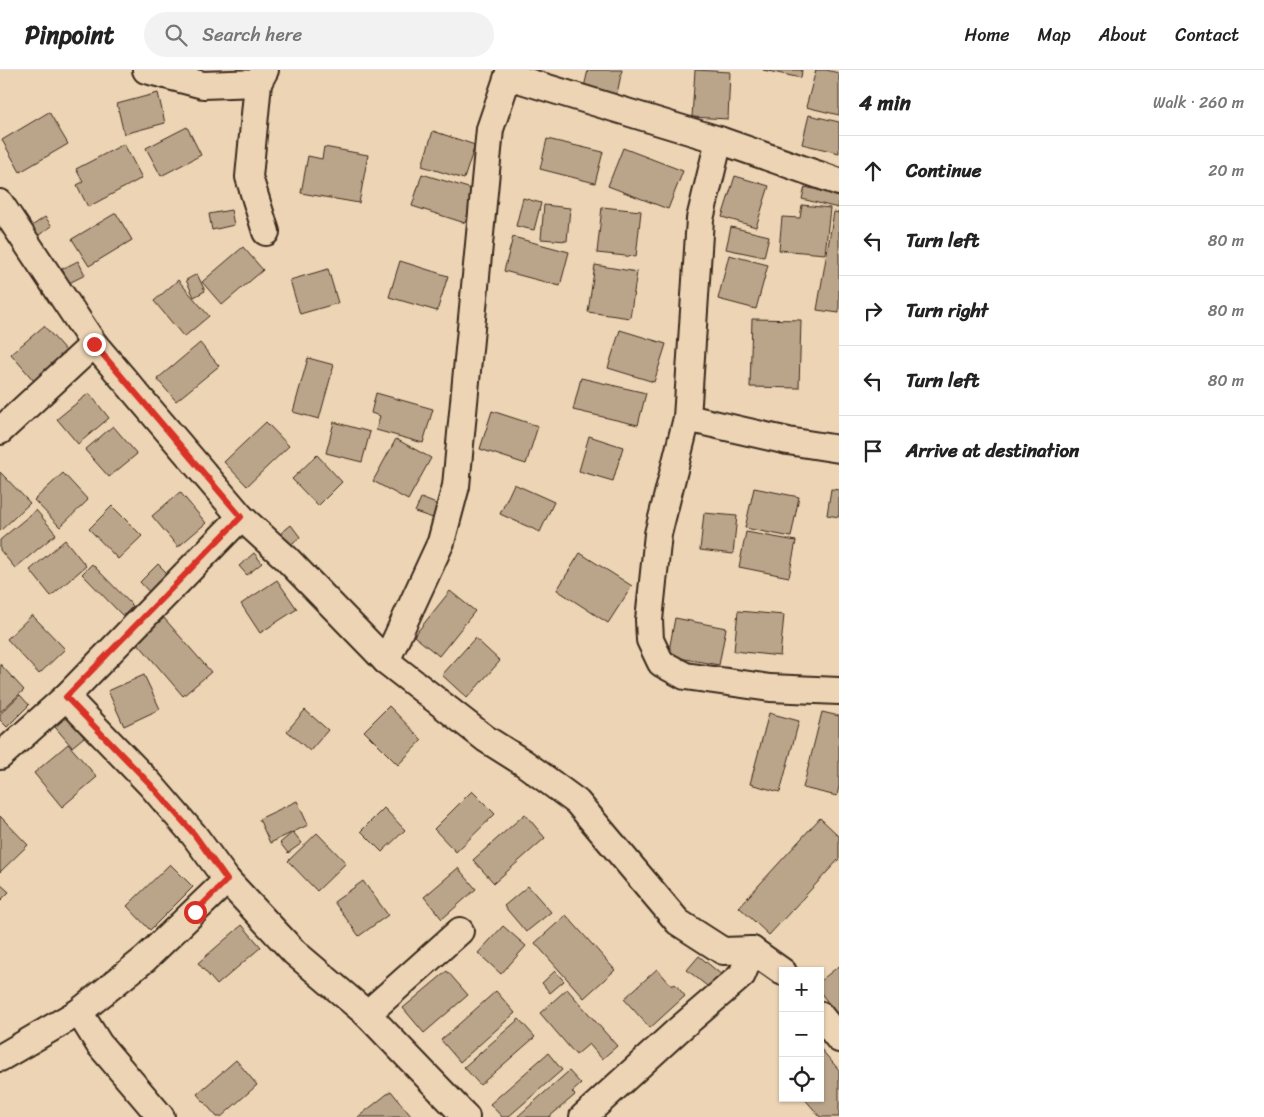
<!DOCTYPE html>
<meta charset="utf-8">
<style>
:root{--surface:#fff;--page:#f2f2f2;--text:#222;--muted:#767676;--line:#e0e0e0}
body{margin:0;font-family:Sriracha,sans-serif;background:var(--page);color:var(--text)}
.controls{position:absolute;right:15px;bottom:15px;display:grid;overflow:hidden;border-radius:0px;box-shadow:0 1px 4px #0004}
.controls button{width:45px;height:45px;display:grid;place-items:center;padding:0;border:0;border-bottom:1px solid var(--line);background:var(--surface);color:var(--text);font:25px sans-serif}
.stop{position:absolute;width:15px;height:15px;margin:-11px;border:4px solid #d93025;border-radius:50%;background:#fff}
.stop.end{background:#d93025;border-color:#fff;box-shadow:0 1px 5px #0008}
.list{margin:0;padding:0;list-style:none}
h2{display:flex;justify-content:space-between;align-items:center;height:65px;margin:0;padding:0 20px;font-size:21px}
h2 small{font-size:16px;font-weight:400;color:var(--muted)}
.list li{display:grid;grid-template-columns:32px 1fr auto;gap:15px;align-items:center;box-sizing:border-box;height:70px;padding:0 20px;border-top:1px solid var(--line)}
.list b{display:block;font-size:19px;white-space:nowrap}
.list em{font-size:16px;font-style:normal;color:var(--muted)}
.icon{flex:none;width:28px;height:28px;fill:none;stroke:currentColor;stroke-width:2;stroke-linecap:round;stroke-linejoin:round}
.map{position:relative;flex:none;width:839px;height:1047px;overflow:hidden}
header{display:flex;align-items:center;gap:30px;box-sizing:border-box;height:70px;padding:0 25px;background:var(--surface);border-bottom:1px solid var(--line)}
header strong{font-size:24px}
nav{display:flex;gap:28px;margin-inline-start:auto;font-size:18px}
.search{width:350px;height:45px;background:var(--page);display:flex;align-items:center;gap:12px;box-sizing:border-box;padding:0 18px;border-radius:28px;color:var(--muted);font-size:19px}
main{display:flex}
aside{flex:1;background:var(--surface)}
.map>svg:first-child{display:block}
.building{fill:#bba58a;stroke:#3b2a1e}
.lines{fill:none;stroke-linecap:round;stroke-linejoin:round}
.minor-casing{stroke:#3b2a1e;stroke-width:30}
.minor{stroke:#ecd4b4;stroke-width:26}
.route{stroke:#d93025;stroke-width:6}
</style>
<header>
<strong>Pinpoint</strong>
<div class="search"><svg class="icon" aria-label="search" viewBox="0 0 24 24"><circle cx="10" cy="10" r="6"/><path d="M15 15l6 6"/></svg>Search here</div>
<nav><a>Home</a><a>Map</a><a>About</a><a>Contact</a></nav>
</header>
<main>
<div class="map">
<svg width="839" height="1047" viewBox="0 0 839 1047">
<rect width="100%" height="100%" fill="#ecd4b4"/>
<filter id="ink" filterUnits="userSpaceOnUse"><feTurbulence type="fractalNoise" baseFrequency=".02" numOctaves="2"/><feDisplacementMap in="SourceGraphic" scale="10" xChannelSelector="R" yChannelSelector="G"/><feConvolveMatrix kernelMatrix="1 2 1 2 8 2 1 2 1" color-interpolation-filters="sRGB"/></filter>
<g filter="url(#ink)">
<g class="building">
<path d="M588 0H622L615 33 582 26Z"/>
<path d="M695 0 730 2 728 49 692 47Z"/>
<path d="M763 0H802L801 8Z"/>
<path d="M816 0H826L839 3V45L806 37Z"/>
<path d="M158 23 165 53 124 64 117 34Z"/>
<path d="M49 42 68 74 20 102 2 70Z"/>
<path d="M809 45 839 52V83L802 74Z"/>
<path d="M187 57 201 85 161 106 146 78Z"/>
<path d="M433 61 475 75 464 109 422 96Z"/>
<path d="M547 69 603 82 595 113 540 99Z"/>
<path d="M124 74 142 108 88 137 77 115 83 112 76 99Z"/>
<path d="M324 77 368 85 359 133 301 123 308 86 322 89Z"/>
<path d="M623 78 683 101 668 139 608 116Z"/>
<path d="M422 104 475 120 465 153 412 136Z"/>
<path d="M735 106 769 116 756 157 722 147Z"/>
<path d="M805 117 839 125 838 138 802 129Z"/>
<path d="M523 128 541 133 534 160 516 156Z"/>
<path d="M544 135 570 138 567 171 541 169Z"/>
<path d="M802 135 830 138 825 184 779 180 782 147 800 148Z"/>
<path d="M602 137 641 141 636 187 597 183Z"/>
<path d="M231 140 234 155 212 160 209 144Z"/>
<path d="M834 142 839 143V243L817 240Z"/>
<path d="M116 143 132 170 89 196 72 169Z"/>
<path d="M45 147 52 156 36 167 29 158Z"/>
<path d="M731 157 769 166 764 187 726 179Z"/>
<path d="M513 167 569 182 560 216 504 201Z"/>
<path d="M243 177 263 200 222 235 202 212Z"/>
<path d="M729 185 768 195 756 239 718 229Z"/>
<path d="M78 191 85 205 69 213 62 199Z"/>
<path d="M400 191 448 206 437 241 389 227Z"/>
<path d="M595 195 637 202 630 248 588 242Z"/>
<path d="M328 199 338 233 300 244 290 210Z"/>
<path d="M197 204 205 221 194 227 186 210Z"/>
<path d="M178 210 209 246 184 267 154 231Z"/>
<path d="M752 249 801 250 799 318 750 317Z"/>
<path d="M44 256 67 282 34 311 11 284Z"/>
<path d="M620 260 666 274 654 312 608 298Z"/>
<path d="M200 273 219 296 176 331 157 309Z"/>
<path d="M308 288 334 295 319 349 293 342Z"/>
<path d="M581 308 646 323 638 355 573 340Z"/>
<path d="M89 323 109 348 78 374 57 349Z"/>
<path d="M376 323 433 339 423 373 376 360 380 346 371 343Z"/>
<path d="M492 341 538 356 526 394 480 379Z"/>
<path d="M266 352 289 376 247 416 224 392Z"/>
<path d="M334 352 370 362 362 392 326 383Z"/>
<path d="M113 356 137 384 109 407 85 380Z"/>
<path d="M589 366 623 377 613 411 579 401Z"/>
<path d="M396 369 431 388 408 430 373 411Z"/>
<path d="M317 385 342 412 318 436 292 409Z"/>
<path d="M0 402 30 433 0 461Z"/>
<path d="M63 403 88 430 60 457 34 430Z"/>
<path d="M514 414 554 432 540 462 500 444Z"/>
<path d="M754 418 799 427 791 467 745 458Z"/>
<path d="M831 419 839 420V447L827 445Z"/>
<path d="M180 422 206 453 178 477 152 446Z"/>
<path d="M421 428 439 435 433 448 415 442Z"/>
<path d="M112 436 142 466 118 489 89 459Z"/>
<path d="M36 440 56 464 15 498 0 480V470Z"/>
<path d="M704 443 737 446 733 484 700 480Z"/>
<path d="M291 455 300 467 289 476 280 464Z"/>
<path d="M746 462 796 471 789 507 739 497Z"/>
<path d="M65 470 86 496 51 526 30 500Z"/>
<path d="M254 483 262 493 247 505 239 496Z"/>
<path d="M580 483 632 516 608 553 557 520Z"/>
<path d="M92 494 133 536 123 546 82 504Z"/>
<path d="M158 494 170 506 151 524 140 512Z"/>
<path d="M277 510 297 539 260 563 241 534Z"/>
<path d="M450 521 475 541 439 586 414 566Z"/>
<path d="M738 541 784 545 780 586 734 581Z"/>
<path d="M32 545 65 579 39 604 7 569Z"/>
<path d="M164 548 211 602 183 626 136 571Z"/>
<path d="M675 548 726 558 719 595 668 586Z"/>
<path d="M475 568 500 591 467 628 442 605Z"/>
<path d="M0 594 24 620 0 642Z"/>
<path d="M144 605 160 639 124 656 108 621Z"/>
<path d="M20 625 29 635 7 657 0 650V644Z"/>
<path d="M389 636 422 670 398 695 364 661Z"/>
<path d="M305 640 328 660 310 681 287 661Z"/>
<path d="M822 642 839 646V716L837 726 803 718Z"/>
<path d="M769 643 799 651 780 722 750 714Z"/>
<path d="M67 647 84 667 72 677 55 657Z"/>
<path d="M68 674 97 707 62 737 34 703Z"/>
<path d="M472 721 495 744 456 782 434 759Z"/>
<path d="M297 731 308 755 270 773 259 749Z"/>
<path d="M384 738 405 760 382 782 361 761Z"/>
<path d="M525 744 545 768 494 813 473 790Z"/>
<path d="M0 746 28 775 0 802Z"/>
<path d="M820 748 839 766V789L769 865 739 837Z"/>
<path d="M293 762 302 773 288 783 280 773Z"/>
<path d="M317 763 346 793 317 821 288 791Z"/>
<path d="M170 794 193 817 150 860 127 836Z"/>
<path d="M458 798 476 819 442 849 424 827Z"/>
<path d="M363 811 388 845 359 866 334 832Z"/>
<path d="M0 814 9 822 0 831Z"/>
<path d="M528 816 551 842 526 862 504 836Z"/>
<path d="M566 845 615 900 584 928 535 873Z"/>
<path d="M242 855 261 877 217 915 198 893Z"/>
<path d="M503 856 526 876 501 904 478 883Z"/>
<path d="M699 886 723 906 712 920 687 900Z"/>
<path d="M839 896V940L836 943 820 922V911Z"/>
<path d="M657 899 672 916 675 914 685 926 650 958 624 929Z"/>
<path d="M447 901 468 925 424 963 403 938Z"/>
<path d="M555 901 564 911 550 923 542 913Z"/>
<path d="M567 919 617 976 602 989 589 974 576 985 540 943Z"/>
<path d="M496 921 515 943 460 992 441 970Z"/>
<path d="M519 949 535 967 480 1015 464 997Z"/>
<path d="M820 978 839 1000V1047H820L804 1028H820Z"/>
<path d="M548 983 562 1000 508 1047H502L490 1034Z"/>
<path d="M236 990 257 1015 221 1047H217L197 1024Z"/>
<path d="M569 1001 581 1014 572 1022 575 1025 549 1047H517Z"/>
<path d="M391 1021 411 1046 409 1047H358Z"/>
</g>
<g class="lines">
<defs>
<g id="minor">
<path d="M146 0 203 15 258 13 265 0"/>
<path d="M508 6 719 70 839 112"/>
<path d="M258 13 249 107 266 162"/>
<path d="M719 70 700 149 687 348 658 464 649 550 650 570 661 593 685 606 770 618 839 621"/>
<path d="M0 133 94 274 241 447 286 488 386 591 486 669 524 693 577 732 678 852 723 881 752 880"/>
<path d="M687 348 788 371 839 379"/>
<path d="M0 361 94 274"/>
<path d="M386 591 441 472 456 416 490 59 510 0"/>
<path d="M66 627 150 714 194 765 227 810 294 882 367 944 466 1047"/>
<path d="M0 686 66 627 241 447"/>
<path d="M79 942 99 974 161 1047"/>
<path d="M367 944 460 861"/>
<path d="M820 945 839 969"/>
<path d="M0 988 79 942 145 889 227 810"/>
<path d="M583 1047 677 961 742 905 752 880 783 902"/>
</g>
</defs>
<use href="#minor" class="minor-casing"/>
<use href="#minor" class="minor"/>
</g>
</g>
<g class="lines" filter="url(#ink)">
<path class="route" d="M94 274 241 447 66 627 150 714 194 764 227 810 195 842"/>
</g>
</svg>
<div class="controls">
<button>+</button>
<button>−</button>
<button><svg class="icon" aria-label="locate" viewBox="0 0 24 24"><circle cx="12" cy="12" r="6"/><path d="M12 2v4M12 18v4M2 12h4M18 12h4"/></svg></button>
</div>
<div class="stop" style="left:195px;top:842px"></div>
<div class="stop end" style="left:94px;top:274px"></div>
</div>
<aside>
<h2>4 min<small>Walk · 260 m</small></h2>
<ul class="list">
<li><svg class="icon" aria-label="ahead" viewBox="0 0 24 24"><path d="M12 20V5M6 11l6-6 6 6"/></svg><div><b>Continue</b></div><em>20 m</em></li>
<li><svg class="icon" aria-label="left" viewBox="0 0 24 24"><path d="M17 20v-9H6M10 6l-5 5 5 5"/></svg><div><b>Turn left</b></div><em>80 m</em></li>
<li><svg class="icon" aria-label="right" viewBox="0 0 24 24"><path d="M7 20v-9h11M14 6l5 5-5 5"/></svg><div><b>Turn right</b></div><em>80 m</em></li>
<li><svg class="icon" aria-label="left" viewBox="0 0 24 24"><path d="M17 20v-9H6M10 6l-5 5 5 5"/></svg><div><b>Turn left</b></div><em>80 m</em></li>
<li><svg class="icon" aria-label="arrive" viewBox="0 0 24 24"><path d="M6 21V4h12l-3 4 3 4H6"/></svg><div><b>Arrive at destination</b></div></li>
</ul>
</aside>
</main>
